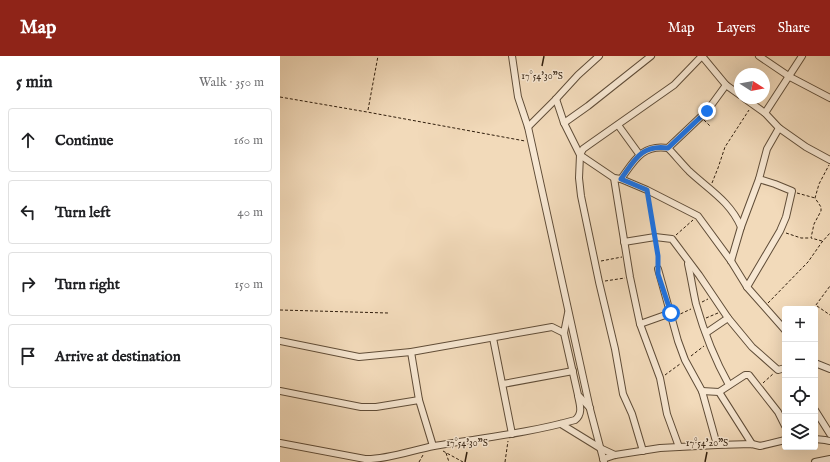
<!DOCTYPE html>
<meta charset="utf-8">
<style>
:root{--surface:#fff;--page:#f6f6f6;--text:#202124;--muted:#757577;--line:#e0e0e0;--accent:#8f2418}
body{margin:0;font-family:"IM FELL English",serif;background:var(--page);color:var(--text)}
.controls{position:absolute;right:12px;bottom:12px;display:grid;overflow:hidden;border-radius:4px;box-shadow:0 4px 16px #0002}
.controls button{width:36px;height:36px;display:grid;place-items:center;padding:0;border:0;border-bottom:1px solid var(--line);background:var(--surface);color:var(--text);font:20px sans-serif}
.compass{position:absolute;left:454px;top:12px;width:36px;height:36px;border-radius:50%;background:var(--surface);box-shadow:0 4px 16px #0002;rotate:101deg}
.stop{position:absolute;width:12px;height:12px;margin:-9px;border:3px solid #1a73e8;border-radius:50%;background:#fff}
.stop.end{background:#1a73e8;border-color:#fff;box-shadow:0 1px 4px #0008}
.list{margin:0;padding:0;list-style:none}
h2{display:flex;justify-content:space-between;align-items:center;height:52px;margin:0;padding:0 16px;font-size:17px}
h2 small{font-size:13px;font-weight:400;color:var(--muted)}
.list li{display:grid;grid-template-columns:26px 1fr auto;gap:12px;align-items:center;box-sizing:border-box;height:64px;margin:0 8px 8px;padding:0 8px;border:1px solid var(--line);border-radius:4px}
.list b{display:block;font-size:15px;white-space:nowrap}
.list em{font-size:13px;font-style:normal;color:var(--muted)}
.icon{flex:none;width:22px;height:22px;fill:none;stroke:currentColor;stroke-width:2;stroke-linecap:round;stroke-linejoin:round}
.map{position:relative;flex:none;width:550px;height:406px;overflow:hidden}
header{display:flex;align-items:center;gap:24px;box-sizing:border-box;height:56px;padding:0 20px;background:var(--accent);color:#fff}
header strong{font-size:19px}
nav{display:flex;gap:22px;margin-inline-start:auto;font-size:14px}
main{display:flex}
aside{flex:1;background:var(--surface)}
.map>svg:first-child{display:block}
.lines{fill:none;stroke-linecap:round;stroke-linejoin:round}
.minor-casing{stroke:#604d38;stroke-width:8}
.path{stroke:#301e0d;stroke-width:1;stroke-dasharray:3 2;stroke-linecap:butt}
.minor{stroke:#f7e7d2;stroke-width:6}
.route{stroke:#1a73e8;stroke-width:5}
.ticks{fill:none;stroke:#301e0d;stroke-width:1.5}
.ticks-label{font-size:10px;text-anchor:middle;fill:#301e0d;stroke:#f7e7d2;stroke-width:3;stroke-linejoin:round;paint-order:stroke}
</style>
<header>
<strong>Map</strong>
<nav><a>Map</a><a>Layers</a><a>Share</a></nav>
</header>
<main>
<aside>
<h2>5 min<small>Walk · 350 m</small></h2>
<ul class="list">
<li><svg class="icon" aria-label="ahead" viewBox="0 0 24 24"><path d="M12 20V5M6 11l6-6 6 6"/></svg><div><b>Continue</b></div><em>160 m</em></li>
<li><svg class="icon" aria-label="left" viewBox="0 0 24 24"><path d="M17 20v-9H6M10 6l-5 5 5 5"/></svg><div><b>Turn left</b></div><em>40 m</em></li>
<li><svg class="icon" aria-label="right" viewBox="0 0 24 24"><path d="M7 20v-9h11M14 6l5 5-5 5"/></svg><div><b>Turn right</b></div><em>150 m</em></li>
<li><svg class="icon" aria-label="arrive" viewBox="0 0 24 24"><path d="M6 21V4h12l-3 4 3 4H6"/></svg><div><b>Arrive at destination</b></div></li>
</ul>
</aside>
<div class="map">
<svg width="550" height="406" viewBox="0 0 550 406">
<rect width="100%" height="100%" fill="#f2daba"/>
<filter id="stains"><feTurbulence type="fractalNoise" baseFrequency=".005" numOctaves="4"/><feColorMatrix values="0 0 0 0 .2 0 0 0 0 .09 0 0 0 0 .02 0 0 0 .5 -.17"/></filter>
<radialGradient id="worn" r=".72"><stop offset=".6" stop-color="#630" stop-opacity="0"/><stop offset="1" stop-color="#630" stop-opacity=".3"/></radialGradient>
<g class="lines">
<defs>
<g id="minor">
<path d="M232 0 238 41 248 71 310 353 324 406"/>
<path d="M422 0 446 29 460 39"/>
<path d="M479 0 510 21 550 42"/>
<path d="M446 29 427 55 388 92C395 99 401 107 409 115 428 133 450 145 461 171"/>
<path d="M464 42 485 57 499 72 526 91 550 104"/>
<path d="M276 43 284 67 300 99 334 122 341 123 367 134 418 160 451 205 467 231 505 274"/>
<path d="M485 57 522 0"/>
<path d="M284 67 308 50 371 0"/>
<path d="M338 69 359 98"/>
<path d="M248 71 276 43 298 19 319 0"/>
<path d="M334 122 350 221 360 268 380 322 387 358 399 391"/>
<path d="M341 123C354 105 362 88 388 92"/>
<path d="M344 186 375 181 392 183 419 219 448 262 472 291 498 314 505 312"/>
<path d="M451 205 461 171 479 123 487 93 499 72"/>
<path d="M408 208C411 221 413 235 416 248 424 276 435 304 449 329"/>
<path d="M378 213 398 285 405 304 422 335 437 389"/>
<path d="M467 231 500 175 506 161 512 135 495 128 479 123"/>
<path d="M360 268 391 257"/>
<path d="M284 277 288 257"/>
<path d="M426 277 448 262"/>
<path d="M213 282 232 378"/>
<path d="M0 285 79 301 131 296 272 271 284 277 298 339 310 352"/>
<path d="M131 296 139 344 153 390"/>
<path d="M535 307 550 313"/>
<path d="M223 328 293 315"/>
<path d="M0 335 81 351H96L139 344"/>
<path d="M422 335 439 336 472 388"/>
<path d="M439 336 465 319H469L498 356 505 370"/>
<path d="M535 354 550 378"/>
<path d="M281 368 320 392 335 399"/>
<path d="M535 383 545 384 550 385"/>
<path d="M0 387 85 403C105 404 133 394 154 390 201 382 249 377 295 364 303 358 300 349 298 340"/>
<path d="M363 395 352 358 343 338 335 293 319 226 301 140 299 122 300 99 303 93 310 88 394 29 422 0"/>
<path d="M323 403 335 399 380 392 437 389 472 388 480 390 505 384"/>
<path d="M535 406 550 403"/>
</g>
</defs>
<use href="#minor" class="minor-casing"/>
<g class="path">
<path d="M0 41 87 56 245 85"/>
<path d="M88 54 98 0"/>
<path d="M424 64 430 70"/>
<path d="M432 127 438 112 445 91 469 54"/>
<path d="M517 137 535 142"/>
<path d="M368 140 374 175"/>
<path d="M506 177 521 182H530"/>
<path d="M396 179 413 164"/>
<path d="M542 185 531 182 534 168 541 155V151L535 142 539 128 549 109"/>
<path d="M376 188 379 208"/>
<path d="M321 205 342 201"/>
<path d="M325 225 345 222"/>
<path d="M422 246 428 243"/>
<path d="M488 247 528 206 542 186 550 177"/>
<path d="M537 250 550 259"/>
<path d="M533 253 550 230"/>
<path d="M0 254 108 257"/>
<path d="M396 260 411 253"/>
<path d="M426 262 438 257"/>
<path d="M411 300 424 290"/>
<path d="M385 319 400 308"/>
<path d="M483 327 494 317"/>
<path d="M163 395 183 406"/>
<path d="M166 397 169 406"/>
<path d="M139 406 143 399"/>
<path d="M225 406 228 385"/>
</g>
<use href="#minor" class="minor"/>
</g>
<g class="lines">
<path class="route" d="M391 257 378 218V200L367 134 341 123C354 105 361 88 388 92L427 55"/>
</g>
<path class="ticks" d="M262 10 264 0M185 406 187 396M425 406 427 396"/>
<g class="ticks-label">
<text x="262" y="23">17°54'30"S</text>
<text x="187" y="390">17°54'30"S</text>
<text x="427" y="390">17°54'20"S</text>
</g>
<rect width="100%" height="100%" filter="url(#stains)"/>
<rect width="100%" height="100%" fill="url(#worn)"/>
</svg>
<div class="controls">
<button>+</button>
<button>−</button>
<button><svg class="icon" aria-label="locate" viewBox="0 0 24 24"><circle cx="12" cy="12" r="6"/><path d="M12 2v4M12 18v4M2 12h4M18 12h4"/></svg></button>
<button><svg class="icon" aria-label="layers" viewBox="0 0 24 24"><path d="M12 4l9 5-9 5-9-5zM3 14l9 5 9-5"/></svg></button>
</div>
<svg class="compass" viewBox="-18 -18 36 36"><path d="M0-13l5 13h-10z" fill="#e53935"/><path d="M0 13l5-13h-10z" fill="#757577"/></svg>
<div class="stop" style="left:391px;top:257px"></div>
<div class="stop end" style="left:427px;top:55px"></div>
</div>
</main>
